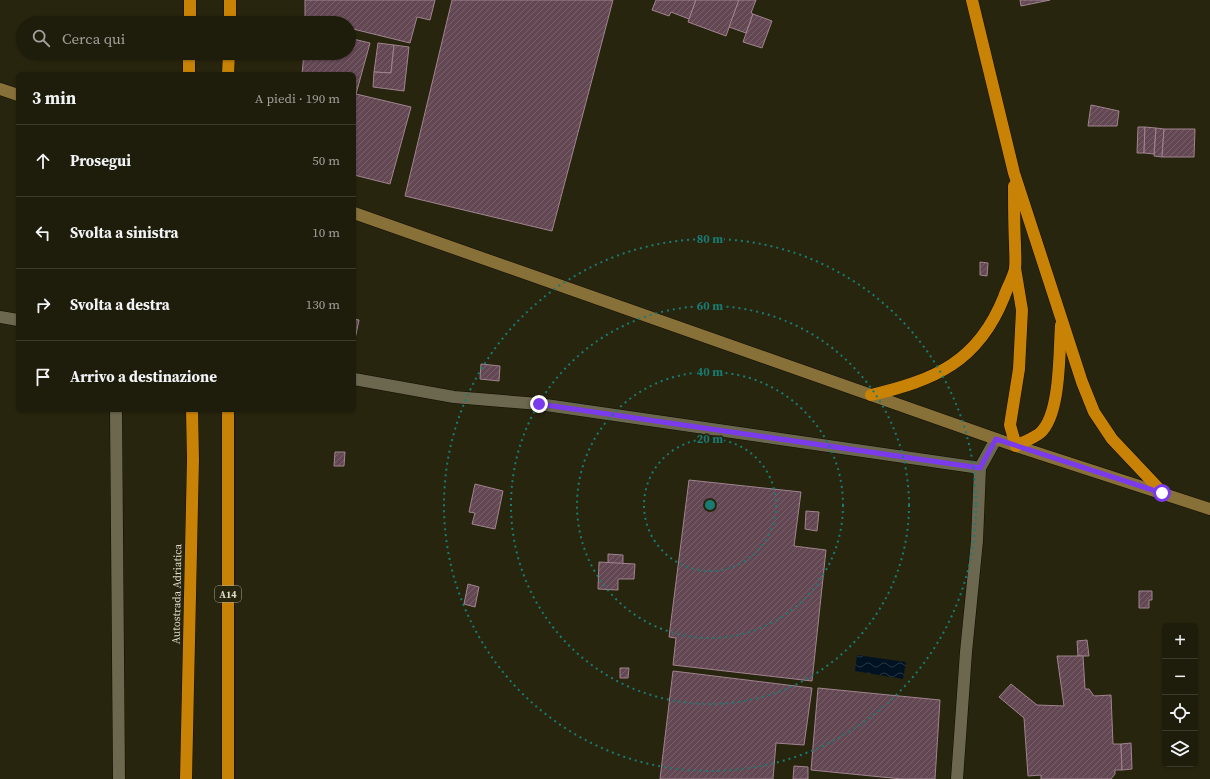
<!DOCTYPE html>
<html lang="it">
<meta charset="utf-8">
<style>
:root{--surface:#1e1c0a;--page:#2b2918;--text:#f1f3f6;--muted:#a1a19c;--line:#3c3a2b}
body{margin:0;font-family:"Source Serif 4",serif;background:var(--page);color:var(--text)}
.controls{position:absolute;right:12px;bottom:12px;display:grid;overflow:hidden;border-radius:6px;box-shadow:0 1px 3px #0004}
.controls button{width:36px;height:36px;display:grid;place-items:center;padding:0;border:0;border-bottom:1px solid var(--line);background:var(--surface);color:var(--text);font:20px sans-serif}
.stop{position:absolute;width:12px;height:12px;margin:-9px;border:3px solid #7c3aed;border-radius:50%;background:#fff}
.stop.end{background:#7c3aed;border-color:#fff;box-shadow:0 1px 4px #0008}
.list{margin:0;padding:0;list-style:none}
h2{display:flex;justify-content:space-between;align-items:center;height:52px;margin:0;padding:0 16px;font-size:17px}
h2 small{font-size:13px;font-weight:400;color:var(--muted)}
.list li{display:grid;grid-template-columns:26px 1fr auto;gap:12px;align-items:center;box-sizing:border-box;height:72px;padding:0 16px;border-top:1px solid var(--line)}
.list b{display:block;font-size:15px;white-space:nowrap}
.list em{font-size:13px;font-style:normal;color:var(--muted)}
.icon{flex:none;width:22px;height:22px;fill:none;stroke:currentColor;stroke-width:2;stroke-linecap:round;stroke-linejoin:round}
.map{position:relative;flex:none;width:1210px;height:779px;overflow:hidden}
.search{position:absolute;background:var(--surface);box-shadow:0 1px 3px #0004;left:16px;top:16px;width:340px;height:44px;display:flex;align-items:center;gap:10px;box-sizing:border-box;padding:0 14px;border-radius:22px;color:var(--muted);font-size:15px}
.panel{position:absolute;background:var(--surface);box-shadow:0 1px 3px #0004;left:16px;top:72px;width:340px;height:340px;border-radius:6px}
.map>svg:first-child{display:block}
.water{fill:url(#water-waves)}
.building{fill:url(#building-hatch);stroke:#a0848f}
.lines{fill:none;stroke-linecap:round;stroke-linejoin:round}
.minor-casing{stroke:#110d00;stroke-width:13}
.secondary-casing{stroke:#110d00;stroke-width:13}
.motorway-casing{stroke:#110d00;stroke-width:13}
.minor{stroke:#6c684f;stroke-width:12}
.secondary{stroke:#887039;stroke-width:12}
.motorway{stroke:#c88306;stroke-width:12}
.route{stroke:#7c3aed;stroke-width:5}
.ring{fill:none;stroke:#197b73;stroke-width:2;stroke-dasharray:2 4}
.labels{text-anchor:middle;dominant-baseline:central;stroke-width:3.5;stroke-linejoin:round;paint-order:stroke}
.shield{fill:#28250e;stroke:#a8a695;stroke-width:1}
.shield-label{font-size:10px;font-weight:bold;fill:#dfddcf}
.street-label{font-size:11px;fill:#dfddcf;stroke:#28250e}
.centre{fill:#197b73;stroke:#28250e;stroke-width:2}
.ring-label{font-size:12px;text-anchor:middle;font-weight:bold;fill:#197b73;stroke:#28250e;stroke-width:3.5;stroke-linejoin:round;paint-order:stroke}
</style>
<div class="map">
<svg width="1210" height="779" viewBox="0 0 1210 779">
<defs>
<pattern id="water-waves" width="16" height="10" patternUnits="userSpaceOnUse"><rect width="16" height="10" fill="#011323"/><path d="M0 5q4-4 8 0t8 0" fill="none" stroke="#263542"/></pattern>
<pattern id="building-hatch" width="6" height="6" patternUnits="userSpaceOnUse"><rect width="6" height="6" fill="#634753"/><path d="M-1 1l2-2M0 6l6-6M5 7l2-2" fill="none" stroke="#79616b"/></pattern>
</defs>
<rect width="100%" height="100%" fill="#28250e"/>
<path class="water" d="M857 655 906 662 903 679 855 671Z"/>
<g class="building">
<path d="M305 0H435L430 20 417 17 410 43 349 28V23H327L305 18Z"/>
<path d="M452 0H613L552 231 405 196Z"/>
<path d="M656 0H696L689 19 671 12 669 16 652 10Z"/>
<path d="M696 0H739L726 36 688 22Z"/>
<path d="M739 0H756L751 13 753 14 746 33 729 27Z"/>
<path d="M1020 0H1050L1021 6Z"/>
<path d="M753 14 772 21 762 48 743 42Z"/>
<path d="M349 38 370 43 356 94 411 107 390 184 354 175V74H302L304 53H349Z"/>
<path d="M378 43 394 45 391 73 374 72Z"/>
<path d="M394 45 409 47 404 91 373 87 374 72 391 73Z"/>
<path d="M1091 105 1119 111 1117 126H1088Z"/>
<path d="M1138 127H1145L1144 153H1137Z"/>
<path d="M1145 127 1156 128 1154 154 1144 153Z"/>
<path d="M1156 128 1164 129 1162 157 1154 156Z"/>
<path d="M1164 129H1195L1194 157H1162Z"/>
<path d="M980 262 988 263 987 276 980 275Z"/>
<path d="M354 319 359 320 354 344Z"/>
<path d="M481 364 500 366 499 381 480 379Z"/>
<path d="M335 452H345L344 466H334Z"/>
<path d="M689 480 801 492 794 546 826 550 812 681 673 665 676 638 669 637Z"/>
<path d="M475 484 503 491 495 529 472 524 475 513 469 512Z"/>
<path d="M806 511 819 512 817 531 805 529Z"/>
<path d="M608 554 623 555V564L608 563Z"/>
<path d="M599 562 635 564 634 579H618V590L598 589Z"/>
<path d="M468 584 479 587 475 607 464 604Z"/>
<path d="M1139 591H1152V600H1149V608H1139Z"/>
<path d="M1087 640 1089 656H1078L1077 641Z"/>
<path d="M1057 656H1083L1085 689H1089L1094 696 1111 695 1113 744H1121L1122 770H1115V774L1111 779H1041V775L1028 776 1024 718 999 697 1011 684 1037 705 1064 706Z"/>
<path d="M620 668H629L628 678H620Z"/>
<path d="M673 671 812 688 804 745 776 743 773 779H660Z"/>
<path d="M818 688 940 700 935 779H902L811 770Z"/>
<path d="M1131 743 1132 769 1122 770 1121 744Z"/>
<path d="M794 766 808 767V779H793Z"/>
</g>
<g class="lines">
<defs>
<g id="minor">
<path d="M0 317 18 320"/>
<path d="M354 379 454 397 539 404 980 468"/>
<path d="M116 410 119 779"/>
<path d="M957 779 966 652 977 541 980 468 996 439"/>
</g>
<g id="secondary">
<path d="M0 89 18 95"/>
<path d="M354 213 1016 446 1210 509"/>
</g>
<g id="motorway">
<path d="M972 0 1014 173 1082 382 1094 412 1112 439 1163 493"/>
<path d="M190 23V0"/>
<path d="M230 23V0"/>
<path d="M189 74V53"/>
<path d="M228 74 229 53"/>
<path d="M1015 268 1022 310 1019 369 1010 425 1016 446C1023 442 1034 438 1040 433 1061 415 1059 351 1061 325"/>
<path d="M871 395C935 380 978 362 1004 297 1007 288 1013 278 1015 269 1016 261 1015 252 1015 244 1014 225 1014 205 1014 186"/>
<path d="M186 779 193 459 192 410"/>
<path d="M228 779V410"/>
</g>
</defs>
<use href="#minor" class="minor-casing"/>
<use href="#secondary" class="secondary-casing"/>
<use href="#motorway" class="motorway-casing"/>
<use href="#minor" class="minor"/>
<use href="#secondary" class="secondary"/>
<use href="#motorway" class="motorway"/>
</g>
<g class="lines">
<path class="route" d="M539 404 980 468 996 439 1162 493"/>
</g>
<g class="ring">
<circle cx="710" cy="505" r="66"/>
<circle cx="710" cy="505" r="133"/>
<circle cx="710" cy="505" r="199"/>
<circle cx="710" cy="505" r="266"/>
</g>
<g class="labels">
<rect class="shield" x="215" y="586" width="26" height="16" rx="3"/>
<g class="shield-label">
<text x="228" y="594">A14</text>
</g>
<g class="street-label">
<text transform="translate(177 594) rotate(-89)">Autostrada Adriatica</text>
</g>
</g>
<circle cx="710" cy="505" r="6" class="centre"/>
<g class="ring-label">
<text x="710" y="243">80 m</text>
<text x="710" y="310">60 m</text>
<text x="710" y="376">40 m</text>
<text x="710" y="443">20 m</text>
</g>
</svg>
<div class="controls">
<button>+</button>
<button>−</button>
<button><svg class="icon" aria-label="locate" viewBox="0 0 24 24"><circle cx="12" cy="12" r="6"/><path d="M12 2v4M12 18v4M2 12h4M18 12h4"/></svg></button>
<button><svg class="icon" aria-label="layers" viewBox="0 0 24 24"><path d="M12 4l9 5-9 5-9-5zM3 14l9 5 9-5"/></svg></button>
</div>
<div class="stop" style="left:1162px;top:493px"></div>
<div class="stop end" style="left:539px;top:404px"></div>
<div class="search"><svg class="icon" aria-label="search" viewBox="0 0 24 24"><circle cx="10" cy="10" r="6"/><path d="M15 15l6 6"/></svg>Cerca qui</div>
<section class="panel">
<h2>3 min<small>A piedi · 190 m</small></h2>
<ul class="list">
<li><svg class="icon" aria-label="ahead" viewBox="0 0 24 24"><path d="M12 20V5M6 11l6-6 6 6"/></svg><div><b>Prosegui</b></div><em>50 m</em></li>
<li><svg class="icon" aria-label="left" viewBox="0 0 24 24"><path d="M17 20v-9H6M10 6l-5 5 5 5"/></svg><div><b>Svolta a sinistra</b></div><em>10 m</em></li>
<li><svg class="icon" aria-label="right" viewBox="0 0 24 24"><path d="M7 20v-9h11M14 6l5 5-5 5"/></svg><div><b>Svolta a destra</b></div><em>130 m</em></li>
<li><svg class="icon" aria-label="arrive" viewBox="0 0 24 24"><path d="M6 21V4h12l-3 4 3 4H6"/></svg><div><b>Arrivo a destinazione</b></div></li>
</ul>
</section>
</div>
